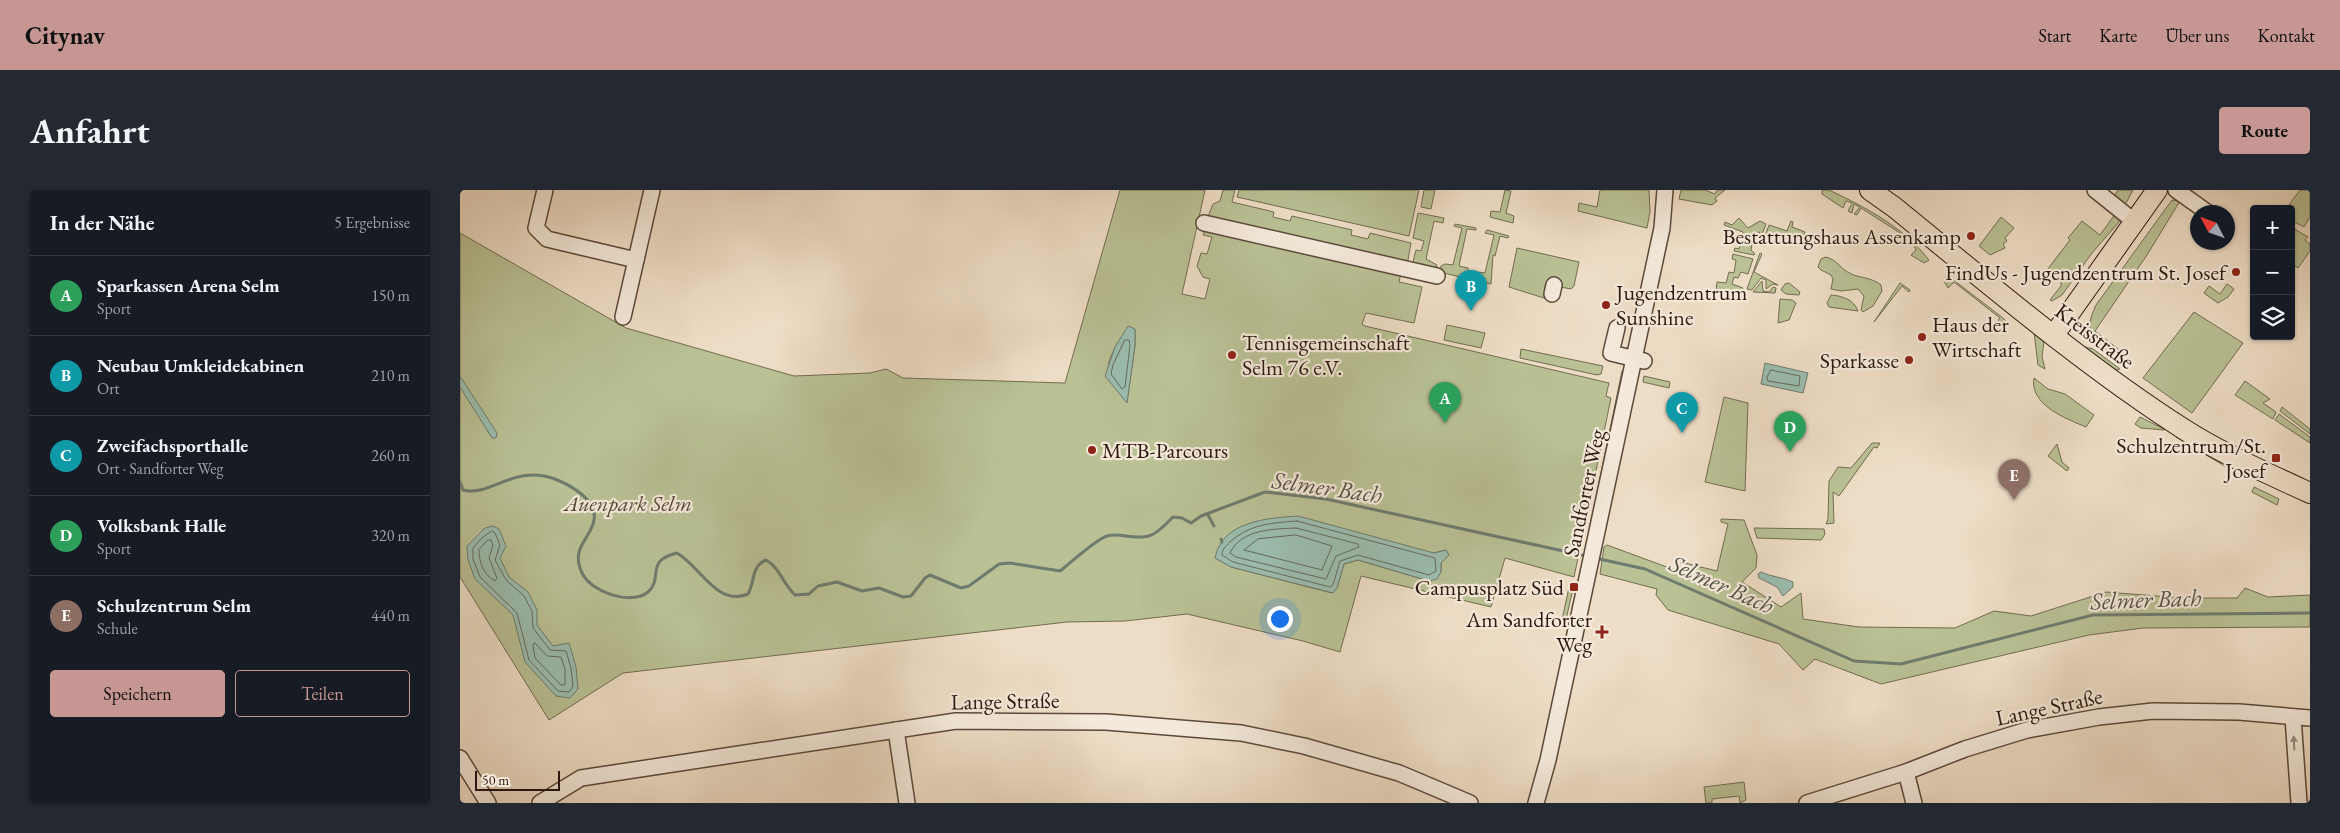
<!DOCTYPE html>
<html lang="de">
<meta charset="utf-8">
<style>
:root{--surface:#171b24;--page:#242831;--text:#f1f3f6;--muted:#9ea1a6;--line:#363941;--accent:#c59692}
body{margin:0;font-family:"EB Garamond",serif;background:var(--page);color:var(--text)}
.controls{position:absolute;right:15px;top:15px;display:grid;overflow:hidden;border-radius:5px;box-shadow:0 1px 4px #0004}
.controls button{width:45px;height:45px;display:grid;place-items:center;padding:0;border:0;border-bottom:1px solid var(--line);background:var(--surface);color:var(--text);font:25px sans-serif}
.compass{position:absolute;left:1730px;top:15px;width:45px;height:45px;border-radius:50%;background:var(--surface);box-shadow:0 1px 4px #0004;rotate:311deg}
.scale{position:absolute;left:15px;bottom:12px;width:85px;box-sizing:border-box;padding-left:5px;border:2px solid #2c180d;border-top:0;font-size:14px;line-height:18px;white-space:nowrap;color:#2c180d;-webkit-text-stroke:4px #f4e9da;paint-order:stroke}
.you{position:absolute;left:819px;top:428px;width:18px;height:18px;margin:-12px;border:4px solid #fff;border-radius:50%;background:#1a73e8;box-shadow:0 0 0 8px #1a73e833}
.badge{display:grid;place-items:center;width:32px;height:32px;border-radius:50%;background:var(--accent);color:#fff;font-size:16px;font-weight:700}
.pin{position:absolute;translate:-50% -41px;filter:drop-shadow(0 1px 2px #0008)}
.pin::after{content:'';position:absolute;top:26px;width:18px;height:15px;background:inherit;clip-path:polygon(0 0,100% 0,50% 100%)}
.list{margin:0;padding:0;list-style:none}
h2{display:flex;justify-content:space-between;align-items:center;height:65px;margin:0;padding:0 20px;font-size:21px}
h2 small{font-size:16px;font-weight:400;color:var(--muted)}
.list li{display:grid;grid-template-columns:32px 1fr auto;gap:15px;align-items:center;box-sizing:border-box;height:80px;padding:0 20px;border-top:1px solid var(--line)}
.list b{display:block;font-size:19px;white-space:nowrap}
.list p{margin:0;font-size:16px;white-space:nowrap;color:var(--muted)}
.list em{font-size:16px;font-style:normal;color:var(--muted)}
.actions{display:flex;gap:10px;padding:15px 20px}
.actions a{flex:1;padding:11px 0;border:1px solid var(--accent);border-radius:5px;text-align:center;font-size:18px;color:var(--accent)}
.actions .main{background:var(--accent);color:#111}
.icon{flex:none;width:28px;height:28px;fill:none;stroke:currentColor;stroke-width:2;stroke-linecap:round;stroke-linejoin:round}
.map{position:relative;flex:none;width:1850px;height:613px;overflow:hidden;border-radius:5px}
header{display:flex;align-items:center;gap:30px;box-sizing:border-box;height:70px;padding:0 25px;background:var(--accent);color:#111}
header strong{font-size:24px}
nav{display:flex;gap:28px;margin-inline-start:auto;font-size:18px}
.intro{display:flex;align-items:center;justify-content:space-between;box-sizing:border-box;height:120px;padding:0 30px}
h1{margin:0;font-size:35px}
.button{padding:12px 22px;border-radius:5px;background:var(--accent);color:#111;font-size:18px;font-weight:700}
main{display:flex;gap:30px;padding:0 30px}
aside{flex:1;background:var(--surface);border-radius:5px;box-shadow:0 1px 4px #0004}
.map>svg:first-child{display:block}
.green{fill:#b9c195;stroke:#726c51;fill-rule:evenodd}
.water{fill:#9bbdaf;stroke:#6f7b6e}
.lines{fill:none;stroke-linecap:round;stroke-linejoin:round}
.shore{stroke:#646a5e;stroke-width:1}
.stream{stroke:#6f7b6e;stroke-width:3}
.minor-casing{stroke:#5c493b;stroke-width:18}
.major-casing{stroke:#2c180d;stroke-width:22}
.minor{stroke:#f4e9da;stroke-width:15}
.major{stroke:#eeddc6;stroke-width:20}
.oneway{fill:#9a8b7e}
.poi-dot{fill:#8f2418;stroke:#f4e9da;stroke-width:2}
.labels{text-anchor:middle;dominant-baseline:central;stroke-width:4.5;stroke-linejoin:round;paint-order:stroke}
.poi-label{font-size:22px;fill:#2c180d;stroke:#f4e9da;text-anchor:end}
.street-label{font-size:22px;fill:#2c180d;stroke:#f4e9da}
.park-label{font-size:22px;font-style:italic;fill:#564b36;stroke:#f4e9da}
.water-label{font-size:24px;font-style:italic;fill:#535246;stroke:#f4e9da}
</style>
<header>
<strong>Citynav</strong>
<nav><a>Start</a><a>Karte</a><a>Über uns</a><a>Kontakt</a></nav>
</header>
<div class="intro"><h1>Anfahrt</h1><a class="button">Route</a></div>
<main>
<aside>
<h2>In der Nähe<small>5 Ergebnisse</small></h2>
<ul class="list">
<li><span class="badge" style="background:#2e9e5b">A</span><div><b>Sparkassen Arena Selm</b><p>Sport</p></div><em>150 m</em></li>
<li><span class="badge" style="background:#0f9aa8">B</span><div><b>Neubau Umkleidekabinen</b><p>Ort</p></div><em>210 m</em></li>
<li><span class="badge" style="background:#0f9aa8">C</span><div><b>Zweifachsporthalle</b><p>Ort · Sandforter Weg</p></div><em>260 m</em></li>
<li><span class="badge" style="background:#2e9e5b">D</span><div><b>Volksbank Halle</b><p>Sport</p></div><em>320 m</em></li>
<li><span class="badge" style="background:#8d6e63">E</span><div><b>Schulzentrum Selm</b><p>Schule</p></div><em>440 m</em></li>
</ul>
<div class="actions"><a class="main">Speichern</a><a>Teilen</a></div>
</aside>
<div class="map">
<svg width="1850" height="613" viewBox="0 0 1850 613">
<rect width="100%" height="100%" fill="#eeddc6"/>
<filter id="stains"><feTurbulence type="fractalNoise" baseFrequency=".004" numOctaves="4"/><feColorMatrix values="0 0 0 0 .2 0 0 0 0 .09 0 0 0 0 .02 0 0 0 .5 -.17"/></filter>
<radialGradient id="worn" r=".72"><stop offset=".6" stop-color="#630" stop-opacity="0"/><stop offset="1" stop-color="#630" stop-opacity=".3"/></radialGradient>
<g class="green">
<path d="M660 0H745L722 104 745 109 750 89 743 87 737 76 741 63 747 64 752 47 743 45 745 40 941 83 939 92 962 97 954 133 906 123 902 134 905 136 1149 193 1146 206 1151 208 1114 387 1045 368 1031 417 901 386 880 462 843 451 727 424 665 431 607 432 163 483 89 530 0 387V43L166 138 334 186 410 183 426 179 443 188 605 193ZM669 136 675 140V156L667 212 648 174 655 157ZM986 360 981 373V382L969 391 898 370 884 374 877 398 872 403 771 377 756 368 974 363Z"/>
<path d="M763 0H775L772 12 814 22 813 27 830 31 832 26 892 40 891 45 908 49 910 43 951 53 947 75 747 29 753 14 760 11Z"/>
<path d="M779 0H959L949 46 777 7Z"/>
<path d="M964 0H975L971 19 961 17Z"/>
<path d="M1045 0 1051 1 1046 23 1054 26 1053 33 1030 27 1031 21 1040 22Z"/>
<path d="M1140 0H1189L1190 22 1187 38 1118 21 1119 13 1137 17Z"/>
<path d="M1221 0H1245L1255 4 1257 0H1265L1255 8 1257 11 1252 15 1219 9Z"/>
<path d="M1362 0H1369C1407 18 1443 37 1469 70L1464 73 1451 65 1456 60 1454 56 1437 41 1401 18 1397 25 1394 24 1400 17 1394 14 1392 23 1388 21 1392 13 1386 11 1383 18 1362 4Z"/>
<path d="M1658 0H1673L1665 15 1652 9Z"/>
<path d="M1840 0H1850V27L1844 37 1831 30V19H1826Z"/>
<path d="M1712 10 1720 11 1687 65 1635 141 1663 163 1658 170C1634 150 1621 147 1636 115Z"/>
<path d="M958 23 984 28 983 33 974 31 966 69 977 75 975 81 952 76 956 60 961 61 964 51 953 48Z"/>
<path d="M1656 23 1658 25 1659 32 1632 63 1602 105 1592 111 1590 110 1601 96V92L1587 80 1610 50 1608 48 1622 31 1640 45Z"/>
<path d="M1541 27 1554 38 1545 48 1547 51 1543 54 1545 58 1530 65 1519 56Z"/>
<path d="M1279 28 1288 38 1300 31 1306 34 1299 52 1294 51 1300 44 1299 42 1292 46 1290 54 1292 55 1291 60 1295 64 1294 65 1274 61 1275 58 1279 59 1283 42 1264 35 1265 32 1272 35Z"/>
<path d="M1331 31 1333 32 1332 37 1345 42 1341 50 1334 47 1330 53 1312 44 1305 56 1302 55 1309 35 1327 41Z"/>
<path d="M995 34 1016 38V40L1007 39 999 76 1008 78V89L980 82 981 76 985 74 993 75 1002 38 994 36Z"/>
<path d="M1831 37 1848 47 1845 50 1850 54V61L1838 78 1831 73Z"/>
<path d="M1027 40 1049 46 1048 48 1040 46 1035 66 1033 65 1031 94 1012 90 1017 82 1025 83 1034 45 1025 43Z"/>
<path d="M1057 58 1119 72 1114 96 1111 99 1090 95 1087 109 1049 97Z"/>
<path d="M1300 63 1302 64 1294 82 1318 95 1313 94 1306 99V90L1301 88 1292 100 1287 99Z"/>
<path d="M1273 64 1293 69 1288 84 1281 82 1278 88 1274 87 1272 94 1283 98V103L1256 100 1257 92 1266 93 1269 82 1274 83 1276 70 1272 69Z"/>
<path d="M1366 67C1376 70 1378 75 1386 81 1397 89 1410 86 1421 95L1422 101 1413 116 1403 122 1401 120 1404 106 1398 99 1381 101 1371 99 1373 89 1371 85 1361 80 1358 77 1361 69Z"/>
<path d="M1487 85 1543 128 1547 132 1541 139 1535 135 1540 128 1494 92 1488 98 1484 91Z"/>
<path d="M1302 91 1303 101 1309 102 1313 97 1316 98 1315 103 1293 102Z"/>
<path d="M1329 93 1340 102 1339 105 1326 104 1321 100 1325 94Z"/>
<path d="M1440 93 1450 100 1449 102 1442 96 1414 132Z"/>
<path d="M1767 94 1774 99 1768 107 1758 113 1744 103 1749 96 1760 104Z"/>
<path d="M1371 105C1383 106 1394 110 1398 121L1369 117 1367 113Z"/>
<path d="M1320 109 1332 110 1336 113 1329 130 1318 133Z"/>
<path d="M1734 122 1783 153 1732 223 1683 188Z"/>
<path d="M987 135 1025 143 1021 158 984 150Z"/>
<path d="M1574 142 1584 151 1582 167 1585 179 1578 175Z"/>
<path d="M1625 157 1633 159 1660 179 1654 180Z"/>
<path d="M1061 159 1143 176 1141 184 1137 185 1060 168Z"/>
<path d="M1162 181H1165L1132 341H1129Z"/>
<path d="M1184 186 1210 192 1209 198 1183 192Z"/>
<path d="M1574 188 1588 199 1605 204 1634 225 1626 237C1607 229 1569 215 1574 188Z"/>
<path d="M1785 191 1810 209 1803 213 1816 222 1813 229 1775 205Z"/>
<path d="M1264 207 1288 213 1285 301 1245 292Z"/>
<path d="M1822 217 1850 239V244L1820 221Z"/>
<path d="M1819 224 1850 247V253L1815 230Z"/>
<path d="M1680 227 1704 239V240L1681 238 1675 234Z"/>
<path d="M1716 247H1721L1767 272 1768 278Z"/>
<path d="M1412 253H1420L1417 258 1414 257 1379 306 1373 302 1374 333 1366 334 1368 329 1369 291 1378 277 1391 278Z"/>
<path d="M1597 254 1602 272 1609 278 1607 281 1588 266Z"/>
<path d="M1794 297 1819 309 1817 315 1792 302Z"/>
<path d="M1261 329 1284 330 1297 365 1296 378 1282 392 1321 417 1341 403 1343 429 1399 437 1495 438 1534 421 1571 426 1646 402 1722 408H1777L1785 398 1808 407 1850 405V437L1683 438 1629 445 1421 494 1355 469 1343 480 1319 454 1208 420 1196 405 1197 399 1140 384 1144 357 1147 355 1215 380 1221 372 1257 381 1268 334 1261 332Z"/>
<path d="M1294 338 1364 339 1365 344 1361 350 1297 348Z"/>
<path d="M1110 393 1114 394 1105 434 1102 430Z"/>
<path d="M1284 592 1286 610 1280 613 1279 606 1252 609V613H1246L1244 597Z"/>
</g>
<g class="water">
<path d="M668 136 675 139V155L667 213 645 186 655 157Z"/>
<path d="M1305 173 1348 183 1343 203 1301 194Z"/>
<path d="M0 186 37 243 36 248H32L0 197Z"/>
<path d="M838 326 974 363 986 360 989 365 981 373V382L977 389 969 391 898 370 884 374 877 398 873 403 771 377 755 368C762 331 808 328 838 326Z"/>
<path d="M33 336 39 339 46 356 40 368 49 387 68 402 77 420V435L93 456 109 453 116 477 118 499 110 508 96 506 65 472 53 425 15 389 8 370 7 356 25 338Z"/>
<path d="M1301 382C1311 387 1323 387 1333 392V397L1323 406 1317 397 1299 388 1298 384Z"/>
</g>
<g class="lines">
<g class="shore">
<path d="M665 150H669L670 155 665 197 662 199 651 184 653 175Z"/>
<path d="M1311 180 1340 186 1339 196 1308 191 1307 188Z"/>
<path d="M837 331 975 368 976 381 969 385 898 365 880 371 873 395 870 397 773 372 762 365C762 359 766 356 770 352 790 334 811 333 837 331Z"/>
<path d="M836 338 898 354 899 357 876 366 866 389 776 367 770 363C781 339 814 339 836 338Z"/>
<path d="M32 341 35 343 40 355 35 370 46 390 64 406 72 421 73 438 90 460 106 461 111 478 113 496 109 502 98 501 69 470 57 423 20 387 13 369V358L21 349Z"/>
<path d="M836 345 872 356 862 380 784 360 798 349Z"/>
<path d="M28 350H31L33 355 29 368 37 388 35 391C24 385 19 373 19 360Z"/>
<path d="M75 453 87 466 101 467 105 479V495H101L75 468 73 456Z"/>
</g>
<g class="stream">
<path d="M0 292 3 300C32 307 53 274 95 289 110 295 138 310 134 330 131 349 110 357 122 383 131 402 171 416 188 402 204 388 184 371 217 363 241 377 257 417 288 404 295 392 291 376 306 370 320 378 323 394 335 405L349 404 358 396 377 392 402 401 419 398 443 407 451 406 465 388 470 385 501 398 509 396 539 374 550 373 600 381C610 373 638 348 647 346 653 344 660 345 666 346 692 350 696 344 713 327L722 328 731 333 741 326 805 302 866 309 1126 366"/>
<path d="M748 325 754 336"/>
<path d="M761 349 762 352"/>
<path d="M1135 368 1185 379 1394 471 1441 474 1633 425 1850 423"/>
</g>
<defs>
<g id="minor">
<path d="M85 0 76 38 87 49 176 70"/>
<path d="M1635 0 1675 32"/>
<path d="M1716 0 1747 22"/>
<path d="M744 33 977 86"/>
<path d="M1092 104 1094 95"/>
<path d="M163 127 192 0"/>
<path d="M1157 138 1151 163 1184 171"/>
<path d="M1833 527 1839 613"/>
<path d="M436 540 447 613"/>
<path d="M0 568 28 613"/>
<path d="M1446 582 1454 613"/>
<path d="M80 613 121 588 496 531 646 532 781 543 844 556 939 583 1010 613"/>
<path d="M1076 613 1088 570 1202 38 1205 0"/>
<path d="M1347 613 1446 582 1505 559 1567 540 1639 527 1693 521 1779 522 1850 528"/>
</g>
<g id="major">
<path d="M1410 0 1434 17C1528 93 1621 173 1722 238 1762 264 1807 283 1850 303"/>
<path d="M1594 145 1697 0"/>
</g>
</defs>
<use href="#minor" class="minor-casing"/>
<use href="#major" class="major-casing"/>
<use href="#minor" class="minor"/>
<use href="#major" class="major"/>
</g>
<defs><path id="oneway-solid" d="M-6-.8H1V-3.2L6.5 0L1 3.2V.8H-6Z" transform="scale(1.25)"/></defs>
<use class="oneway" href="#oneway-solid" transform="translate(1834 553) rotate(-93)"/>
<g class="poi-dot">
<circle cx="1511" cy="46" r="5"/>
<circle cx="1776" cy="82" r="5"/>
<circle cx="1146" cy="115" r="5"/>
<circle cx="1462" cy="147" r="5"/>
<circle cx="772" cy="165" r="5"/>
<circle cx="1449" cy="170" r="5"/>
<circle cx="632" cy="260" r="5"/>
<rect x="1811" y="263" width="10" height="10" rx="2.5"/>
<rect x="1109" y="392" width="10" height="10" rx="2.5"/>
<path d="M1139.5 434.5h5v5h5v5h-5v5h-5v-5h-5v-5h5z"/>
</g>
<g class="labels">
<g class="poi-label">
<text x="1501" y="46">Bestattungshaus Assenkamp</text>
<text x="1766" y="82">FindUs - Jugendzentrum St. Josef</text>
<text x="1156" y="102" text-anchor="start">Jugendzentrum<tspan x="1156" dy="25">Sunshine</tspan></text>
<text x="1472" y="134" text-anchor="start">Haus der<tspan x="1472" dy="25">Wirtschaft</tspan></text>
<text x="782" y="152" text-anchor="start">Tennisgemeinschaft<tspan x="782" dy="25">Selm 76 e.V.</tspan></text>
<text x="1439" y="170">Sparkasse</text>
<text x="1806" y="255">Schulzentrum/St.<tspan x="1806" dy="25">Josef</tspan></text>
<text x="642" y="260" text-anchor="start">MTB-Parcours</text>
<text x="1104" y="397">Campusplatz Süd</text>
<text x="1132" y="429">Am Sandforter<tspan x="1132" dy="25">Weg</tspan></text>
</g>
<g class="street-label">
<text transform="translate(1635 146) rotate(37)">Kreisstraße</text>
<text transform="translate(1124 303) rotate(-78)">Sandforter Weg</text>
<text transform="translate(545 511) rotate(-1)">Lange Straße</text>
<text transform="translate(1589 517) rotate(-12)">Lange Straße</text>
</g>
<g class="park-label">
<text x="168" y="313">Auenpark Selm</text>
</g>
<g class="water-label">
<text transform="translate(867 297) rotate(8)">Selmer Bach</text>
<text transform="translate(1262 394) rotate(24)">Selmer Bach</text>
<text transform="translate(1686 409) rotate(-2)">Selmer Bach</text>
</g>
</g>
<rect width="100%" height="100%" filter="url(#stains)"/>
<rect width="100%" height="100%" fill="url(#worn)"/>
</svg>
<div class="controls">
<button>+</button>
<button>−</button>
<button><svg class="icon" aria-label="layers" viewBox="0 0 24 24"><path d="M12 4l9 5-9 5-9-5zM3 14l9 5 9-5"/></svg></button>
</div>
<svg class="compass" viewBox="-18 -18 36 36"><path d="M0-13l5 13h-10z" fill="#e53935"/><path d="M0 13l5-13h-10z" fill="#9ea1a6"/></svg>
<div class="scale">50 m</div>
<div class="you"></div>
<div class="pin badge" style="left:985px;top:233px;background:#2e9e5b">A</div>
<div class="pin badge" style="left:1011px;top:121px;background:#0f9aa8">B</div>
<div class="pin badge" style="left:1222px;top:243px;background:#0f9aa8">C</div>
<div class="pin badge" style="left:1330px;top:262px;background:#2e9e5b">D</div>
<div class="pin badge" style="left:1554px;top:310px;background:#8d6e63">E</div>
</div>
</main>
